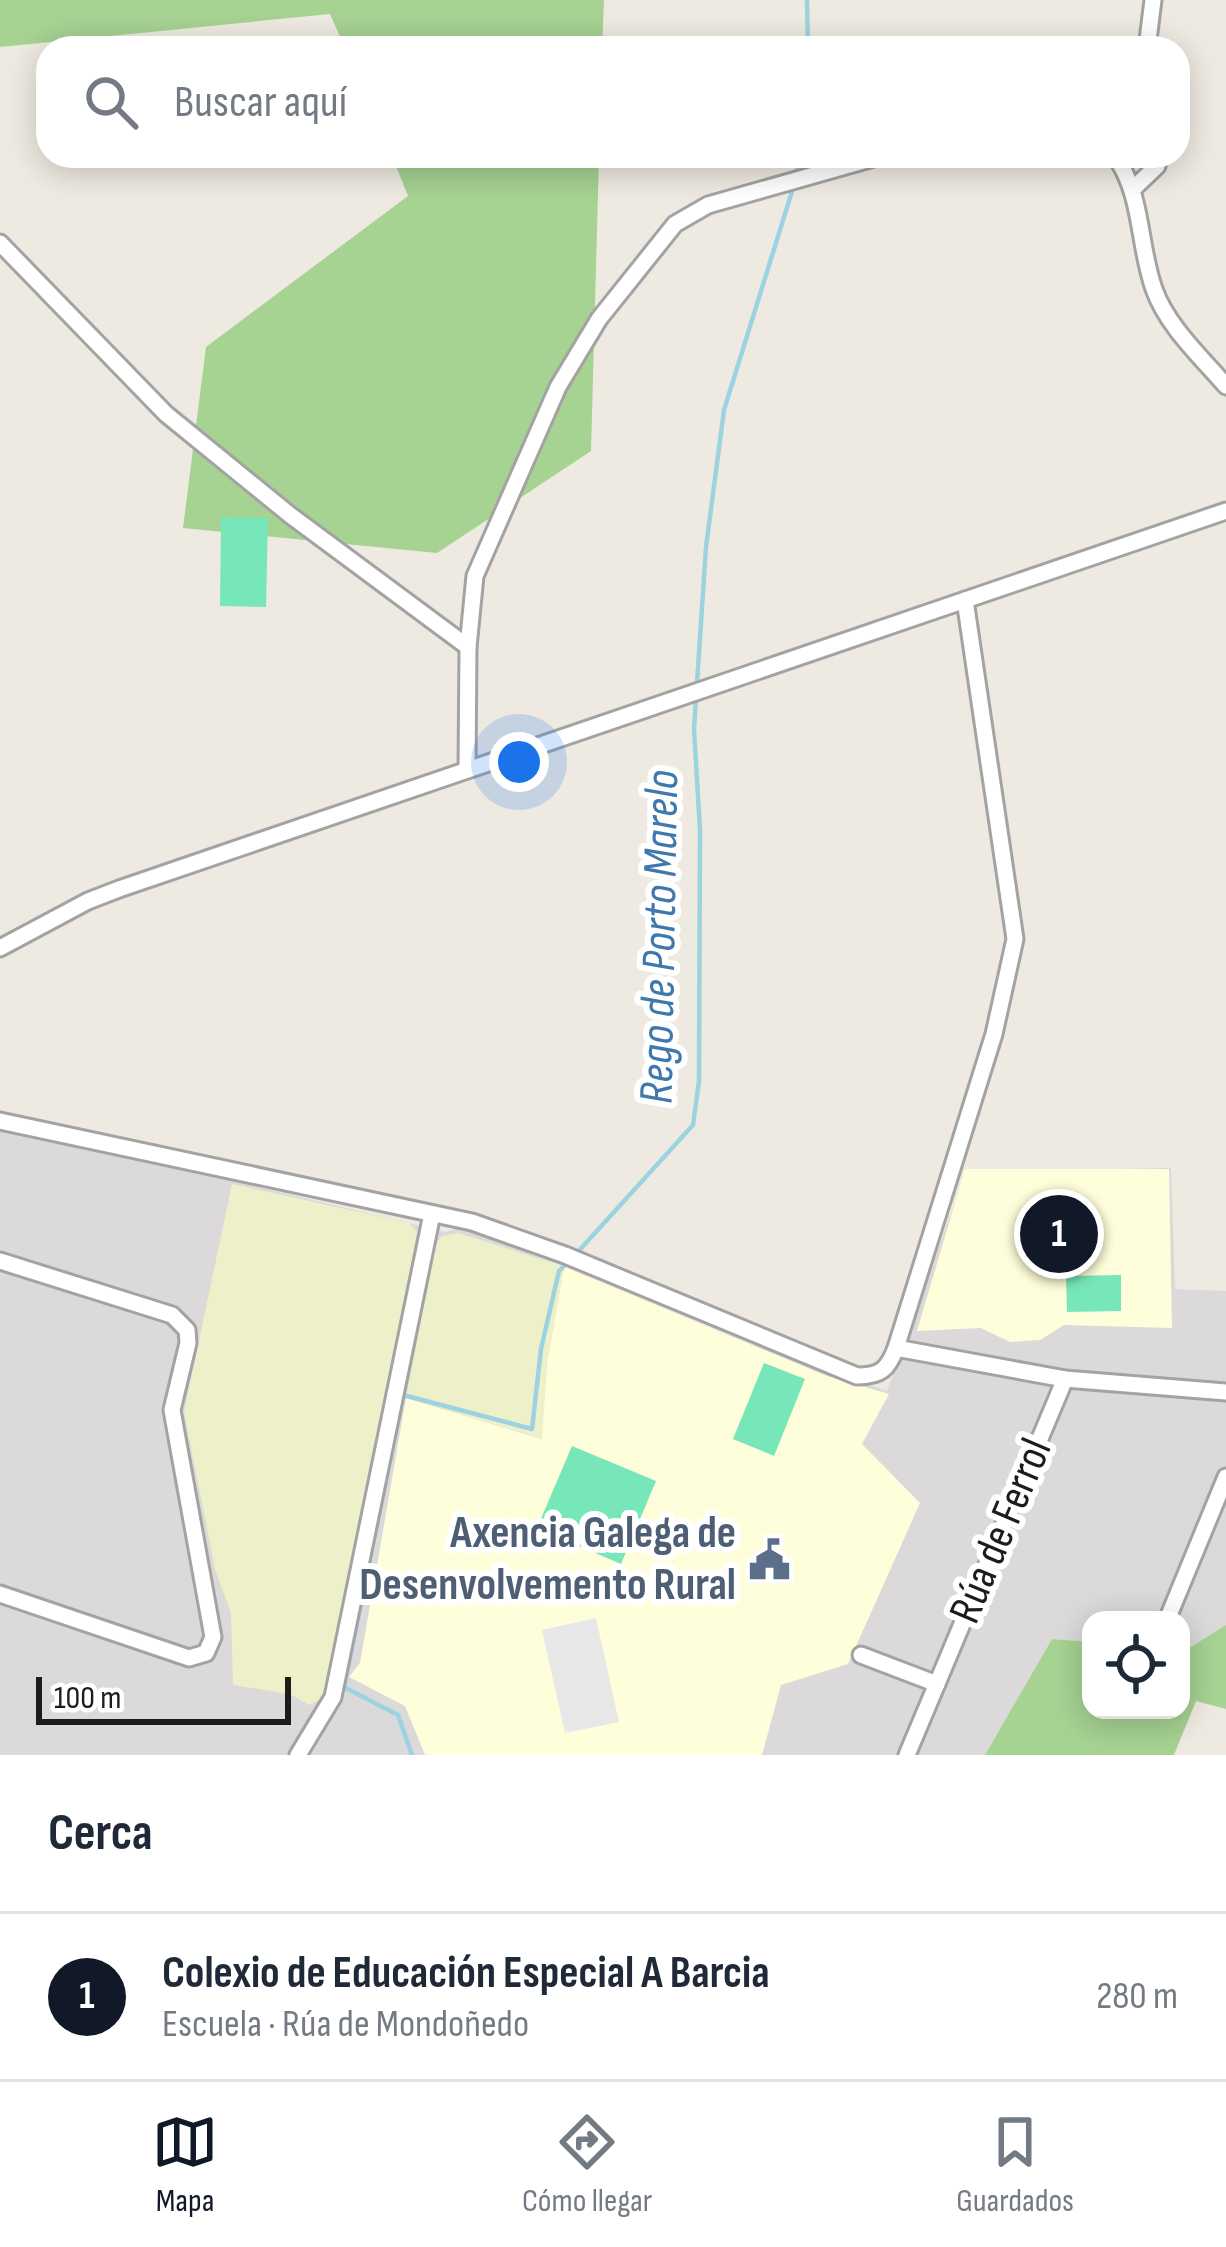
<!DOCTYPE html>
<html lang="es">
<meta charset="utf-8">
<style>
:root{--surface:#fff;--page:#f2f2f3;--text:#1f2937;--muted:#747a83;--line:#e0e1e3;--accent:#111827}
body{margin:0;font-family:"Sofia Sans Condensed",sans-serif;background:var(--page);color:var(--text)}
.controls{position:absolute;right:36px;bottom:36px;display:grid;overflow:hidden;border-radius:24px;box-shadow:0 6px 30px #0003}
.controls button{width:108px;height:108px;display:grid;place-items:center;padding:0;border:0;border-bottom:3px solid var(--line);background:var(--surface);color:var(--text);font:60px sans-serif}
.scale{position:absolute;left:36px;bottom:30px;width:255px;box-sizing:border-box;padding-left:12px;border:6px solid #1c1c1c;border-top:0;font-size:33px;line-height:42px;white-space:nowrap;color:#1c1c1c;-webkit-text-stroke:9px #fff;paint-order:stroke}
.you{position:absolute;left:519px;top:762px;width:42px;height:42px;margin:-30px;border:9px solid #fff;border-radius:50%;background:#1a73e8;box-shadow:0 0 0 18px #1a73e833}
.badge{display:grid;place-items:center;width:78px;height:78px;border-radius:50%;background:var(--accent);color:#fff;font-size:39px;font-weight:700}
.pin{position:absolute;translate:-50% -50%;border:6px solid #fff;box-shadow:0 3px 12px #0006}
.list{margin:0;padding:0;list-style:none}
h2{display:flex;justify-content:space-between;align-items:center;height:156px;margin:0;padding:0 48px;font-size:51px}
h2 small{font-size:39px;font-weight:400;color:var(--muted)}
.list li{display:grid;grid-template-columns:78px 1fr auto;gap:36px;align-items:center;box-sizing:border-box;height:168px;padding:0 48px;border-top:3px solid var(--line)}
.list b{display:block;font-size:45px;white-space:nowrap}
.list p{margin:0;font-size:39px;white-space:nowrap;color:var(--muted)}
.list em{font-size:39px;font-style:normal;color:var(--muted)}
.icon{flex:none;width:66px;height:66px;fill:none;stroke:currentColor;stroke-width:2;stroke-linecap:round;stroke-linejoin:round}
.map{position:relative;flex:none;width:1226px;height:1755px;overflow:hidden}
.search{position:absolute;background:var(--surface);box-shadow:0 6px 30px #0003;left:36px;right:36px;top:36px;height:132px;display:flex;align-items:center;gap:30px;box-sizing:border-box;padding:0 42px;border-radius:36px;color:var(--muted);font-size:45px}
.sheet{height:324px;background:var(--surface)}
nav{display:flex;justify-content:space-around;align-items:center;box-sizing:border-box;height:168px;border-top:3px solid var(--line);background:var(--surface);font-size:33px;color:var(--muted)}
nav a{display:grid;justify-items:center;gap:6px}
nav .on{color:var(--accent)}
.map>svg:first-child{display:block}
.residential{fill:#dbd9d9}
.education{fill:#fffeda}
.farmland{fill:#eef0ca}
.forest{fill:#a6d292}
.pitch{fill:#77e6b9}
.parking{fill:#e8e8e8}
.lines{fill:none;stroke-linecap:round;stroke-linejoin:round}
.stream{stroke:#9dd3e1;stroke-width:4.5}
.street-casing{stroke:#a3a3a3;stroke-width:21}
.street{stroke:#fff;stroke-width:15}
.labels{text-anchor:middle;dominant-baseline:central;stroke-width:12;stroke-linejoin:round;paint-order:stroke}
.street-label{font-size:45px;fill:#1c1c1c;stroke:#fff}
.service-label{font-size:45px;font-weight:bold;fill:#4e5e75;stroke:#fff;text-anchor:end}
.water-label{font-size:48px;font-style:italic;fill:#3f78ac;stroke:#fff}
</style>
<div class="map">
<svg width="1226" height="1755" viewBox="0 0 1226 1755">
<rect width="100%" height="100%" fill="#efeae1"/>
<path class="residential" d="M0 1125 446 1232 461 1226 746 1342 887 1391 966 1172 1171 1168 1175 1289 1226 1291V1625L1181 1653V1620H1091V1642L1052 1639 985 1755H0Z"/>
<g class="education">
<path d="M965 1169H1169L1172 1328 1064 1325 1040 1340 1010 1342 981 1328 917 1331Z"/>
<path d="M564 1267 827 1376 889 1394 862 1444 920 1503 848 1664 781 1685 762 1755H425L405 1706 349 1677 360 1663 406 1398 541 1439 547 1363Z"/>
</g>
<g class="farmland">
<path d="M232 1184 409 1223 417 1232 329 1687 320 1700 309 1705 290 1694 233 1685 231 1613 215 1569 184 1412Z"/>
<path d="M459 1233 564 1267 547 1363 542 1439 406 1398 436 1244 442 1236Z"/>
</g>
<g class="forest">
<path d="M0 0H604L602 48H345L330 14 0 47Z"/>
<path d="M392 156H599L591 451 437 553 183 528 206 347 408 196Z"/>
<path d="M1226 1625V1709L1196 1701 1174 1755H985L1052 1639 1091 1642V1710H1181V1653Z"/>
</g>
<g class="pitch">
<path d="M221 517 268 518 266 607 220 606Z"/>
<path d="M1121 1275V1311L1067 1312 1066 1276Z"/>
<path d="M764 1363 805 1379 774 1456 733 1439Z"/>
<path d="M572 1446 656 1481 621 1564 537 1528Z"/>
</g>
<path class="parking" d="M596 1618 619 1722 565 1733 542 1630Z"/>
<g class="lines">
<g class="stream">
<path d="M807 0 808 48"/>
<path d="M796 174 799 156"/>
<path d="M575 1255 693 1125 699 1081 700 830 694 729 706 547 724 410 794 185"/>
<path d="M412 1755 398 1715 344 1687 403 1395 532 1429 541 1349 559 1271 567 1263"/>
</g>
<defs>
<g id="street">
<path d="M1147 48 1153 0"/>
<path d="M1115 156C1143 195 1138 244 1154 289 1167 326 1201 357 1226 386"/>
<path d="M1134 188 1157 166 1159 156"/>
<path d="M0 243 166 414 290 515 468 647 475 576 558 387 599 319 675 224 708 205 881 156"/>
<path d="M467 770 468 647"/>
<path d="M0 948 88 901 119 889 1226 511"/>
<path d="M0 1121 472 1222 565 1255 857 1376C881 1376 888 1369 896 1348L994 1034 1015 939 965 600"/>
<path d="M0 1261 172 1315 187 1330 188 1343 172 1410 213 1637 206 1653 189 1658 0 1594"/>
<path d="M896 1348 1065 1379 1226 1392"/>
<path d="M1167 1620 1226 1477"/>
<path d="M861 1655 937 1684"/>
<path d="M298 1755 333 1697 432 1214"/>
<path d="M907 1755 1065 1379"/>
</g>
</defs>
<use href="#street" class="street-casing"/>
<use href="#street" class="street"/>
</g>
<defs>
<symbol id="civic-bare" viewBox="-9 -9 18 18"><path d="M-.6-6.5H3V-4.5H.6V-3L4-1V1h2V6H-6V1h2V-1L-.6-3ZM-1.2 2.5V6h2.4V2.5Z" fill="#5c6f8a" stroke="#fff" stroke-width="2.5" paint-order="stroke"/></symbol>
</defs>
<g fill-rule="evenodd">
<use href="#civic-bare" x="740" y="1530" width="59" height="59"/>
</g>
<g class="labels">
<g class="street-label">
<text transform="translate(1001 1531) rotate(-67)">Rúa de Ferrol</text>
</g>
<g class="service-label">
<text x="736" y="1533">Axencia Galega de<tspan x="736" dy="52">Desenvolvemento Rural</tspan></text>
</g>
<g class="water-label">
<text transform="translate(660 937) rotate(-89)">Rego de Porto Marelo</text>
</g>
</g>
</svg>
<div class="controls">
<button><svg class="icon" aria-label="locate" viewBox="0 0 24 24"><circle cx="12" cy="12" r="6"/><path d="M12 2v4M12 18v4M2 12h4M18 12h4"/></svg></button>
</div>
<div class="scale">100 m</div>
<div class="you"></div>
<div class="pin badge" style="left:1059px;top:1234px">1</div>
<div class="search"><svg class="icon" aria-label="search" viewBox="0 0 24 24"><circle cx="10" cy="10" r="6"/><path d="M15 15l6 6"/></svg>Buscar aquí</div>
</div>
<section class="sheet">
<h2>Cerca<small></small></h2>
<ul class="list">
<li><span class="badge">1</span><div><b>Colexio de Educación Especial A Barcia</b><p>Escuela · Rúa de Mondoñedo</p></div><em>280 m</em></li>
</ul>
</section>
<nav>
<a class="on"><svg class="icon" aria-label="map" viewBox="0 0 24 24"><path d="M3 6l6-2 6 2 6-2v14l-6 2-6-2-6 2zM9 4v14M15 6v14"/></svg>Mapa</a>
<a><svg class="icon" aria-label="directions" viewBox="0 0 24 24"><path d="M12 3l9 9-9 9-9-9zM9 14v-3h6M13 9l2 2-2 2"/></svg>Cómo llegar</a>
<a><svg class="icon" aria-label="saved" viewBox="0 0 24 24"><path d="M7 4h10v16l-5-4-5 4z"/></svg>Guardados</a>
</nav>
